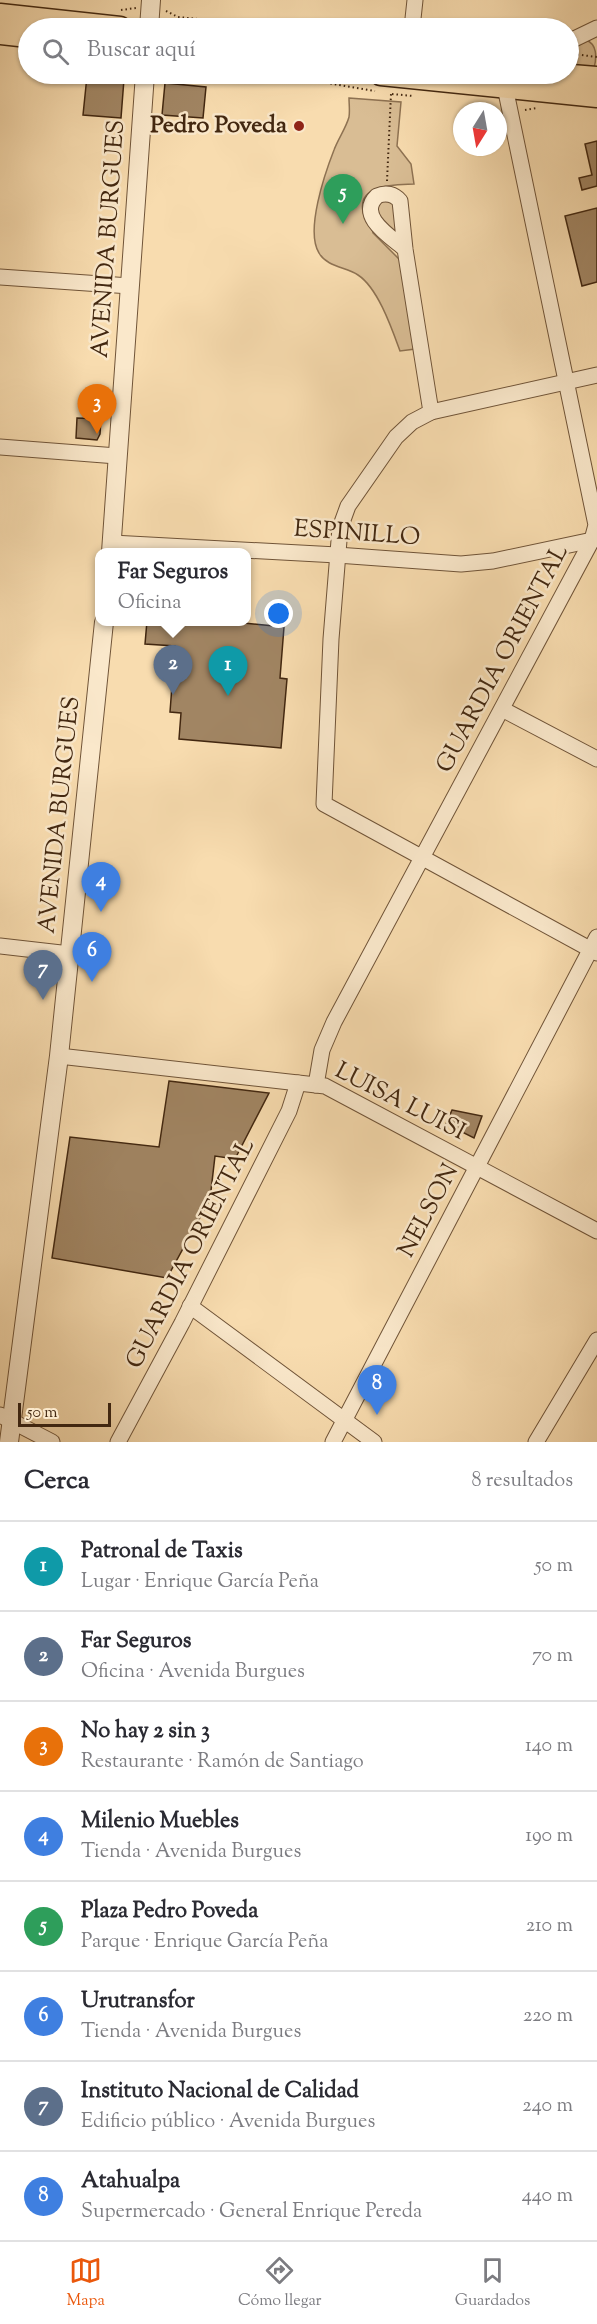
<!DOCTYPE html>
<html lang="es">
<meta charset="utf-8">
<style>
:root{--surface:#fff;--page:#f2f2f3;--text:#2b2b33;--muted:#7c7c81;--line:#e1e1e2;--accent:#ea580c}
body{margin:0;font-family:"Sorts Mill Goudy",serif;background:var(--page);color:var(--text)}
.compass{position:absolute;left:453px;top:102px;width:54px;height:54px;border-radius:50%;background:var(--surface);box-shadow:0 2px 4px #0004;rotate:191deg}
.scale{position:absolute;left:18px;bottom:15px;width:93px;box-sizing:border-box;padding-left:6px;border:3px solid #422710;border-top:0;font-size:16px;line-height:21px;white-space:nowrap;color:#422710;-webkit-text-stroke:4px #fae8cb;paint-order:stroke}
.you{position:absolute;left:279px;top:614px;width:21px;height:21px;margin:-15px;border:4px solid #fff;border-radius:50%;background:#1a73e8;box-shadow:0 0 0 9px #1a73e833}
.badge{display:grid;place-items:center;width:39px;height:39px;border-radius:50%;background:var(--accent);color:#fff;font-size:20px;font-weight:700}
.pin{position:absolute;translate:-50% -50px;filter:drop-shadow(0 2px 3px #0008)}
.pin::after{content:'';position:absolute;top:32px;width:21px;height:18px;background:inherit;clip-path:polygon(0 0,100% 0,50% 100%)}
.popup{position:absolute;left:95px;top:548px;width:156px;height:78px;box-sizing:border-box;display:grid;place-content:center;border-radius:12px;background:var(--surface);filter:drop-shadow(0 2px 4px #0005);font-size:20px;white-space:nowrap;color:var(--muted)}
.popup b{font-size:22px;color:var(--text)}
.popup::after{content:'';position:absolute;left:50%;top:100%;margin-left:-12px;border:12px solid transparent;border-top-color:var(--surface)}
.list{margin:0;padding:0;list-style:none}
h2{display:flex;justify-content:space-between;align-items:center;height:78px;margin:0;padding:0 24px;font-size:26px}
h2 small{font-size:20px;font-weight:400;color:var(--muted)}
.list li{display:grid;grid-template-columns:39px 1fr auto;gap:18px;align-items:center;box-sizing:border-box;height:90px;padding:0 24px;border-top:2px solid var(--line)}
.list b{display:block;font-size:22px;white-space:nowrap}
.list p{margin:0;font-size:20px;white-space:nowrap;color:var(--muted)}
.list em{font-size:20px;font-style:normal;color:var(--muted)}
.icon{flex:none;width:33px;height:33px;fill:none;stroke:currentColor;stroke-width:2;stroke-linecap:round;stroke-linejoin:round}
.map{position:relative;flex:none;width:597px;height:1442px;overflow:hidden}
.search{position:absolute;background:var(--surface);box-shadow:0 2px 4px #0004;left:18px;right:18px;top:18px;height:66px;display:flex;align-items:center;gap:15px;box-sizing:border-box;padding:0 21px;border-radius:33px;color:var(--muted);font-size:22px}
.sheet{height:798px;background:var(--surface)}
nav{display:flex;justify-content:space-around;align-items:center;box-sizing:border-box;height:84px;border-top:2px solid var(--line);background:var(--surface);font-size:16px;color:var(--muted)}
nav a{display:grid;justify-items:center;gap:3px}
nav .on{color:var(--accent)}
.map>svg:first-child{display:block}
.green{fill:#d9bd94;stroke:#8e7252;stroke-width:1.5}
.building{fill:#a18563;stroke:#422710;stroke-width:1.5}
.lines{fill:none;stroke-linecap:round;stroke-linejoin:round}
.minor-casing{stroke:#705438;stroke-width:17}
.tertiary-casing{stroke:#705438;stroke-width:20}
.primary-casing{stroke:#422710;stroke-width:25}
.path{stroke:#422710;stroke-width:2;stroke-dasharray:1.5 3;stroke-linecap:butt}
.minor{stroke:#fae8cb;stroke-width:15}
.tertiary{stroke:#fae8cb;stroke-width:18}
.primary{stroke:#f8dcaf;stroke-width:22}
.poi-dot{fill:#8f2418;stroke:#fae8cb;stroke-width:2}
.labels{text-anchor:middle;dominant-baseline:central;stroke-width:5;stroke-linejoin:round;paint-order:stroke}
.poi-label{font-size:24px;font-weight:bold;fill:#422710;stroke:#fae8cb;text-anchor:end}
.street-label{font-size:24px;fill:#422710;stroke:#fae8cb}
</style>
<div class="map">
<svg width="597" height="1442" viewBox="0 0 597 1442">
<rect width="100%" height="100%" fill="#f8dcaf"/>
<filter id="stains"><feTurbulence type="fractalNoise" baseFrequency=".00333" numOctaves="4"/><feColorMatrix values="0 0 0 0 .2 0 0 0 0 .09 0 0 0 0 .02 0 0 0 .5 -.17"/></filter>
<radialGradient id="worn" r=".72"><stop offset=".6" stop-color="#630" stop-opacity="0"/><stop offset="1" stop-color="#630" stop-opacity=".3"/></radialGradient>
<g class="green">
<path d="M586 40C597 44 597 57 594 68L569 67V49Z"/>
<path d="M349 98 401 102 397 146 411 164 414 184C397 185 357 183 363 212 365 221 372 225 373 233L400 260 415 349 400 351C392 329 378 288 358 275 346 267 327 267 319 253 305 231 325 173 334 150 338 139 346 128 349 117 350 111 349 104 349 98Z"/>
<path d="M382 201 393 202 399 230 395 233 381 221 377 207Z"/>
</g>
<g class="building">
<path d="M87 76 124 79 121 118 83 115Z"/>
<path d="M165 83 206 87 203 118 162 115Z"/>
<path d="M597 141V186L582 190 579 178 592 175 585 144Z"/>
<path d="M597 208V282L582 286 565 216Z"/>
<path d="M77 418 101 419 100 434 97 440 76 438Z"/>
<path d="M147 621H224L284 627 280 678 287 679 281 748 179 739 181 713 170 712 175 646 145 644Z"/>
<path d="M169 1081 269 1093 235 1159 215 1156 210 1199 167 1278 52 1258 70 1137 159 1147Z"/>
<path d="M452 1110 482 1116 474 1138 446 1124Z"/>
</g>
<g class="lines">
<defs>
<g id="minor">
<path d="M412 28 415 0"/>
<path d="M568 42 597 28"/>
<path d="M405 249C391 237 356 216 377 196 386 192 394 194 400 201L405 249 431 412 412 422 396 437 348 506 340 528 331 639 324 804 597 953"/>
<path d="M0 277 130 286"/>
<path d="M431 412 597 375"/>
<path d="M0 447 117 456"/>
<path d="M112 543 337 555 461 564 493 561 597 539"/>
<path d="M502 709 597 759"/>
<path d="M0 946 70 954"/>
<path d="M59 1056 325 1086 597 1231"/>
<path d="M316 1085 322 1050 334 1022 592 540 596 525 505 87"/>
<path d="M190 1306 374 1442"/>
<path d="M0 1415 52 1442"/>
<path d="M118 1442 182 1323 289 1111 298 1083"/>
<path d="M333 1442 597 937"/>
<path d="M536 1442 597 1340"/>
</g>
<g id="tertiary">
<path d="M149 28 151 0"/>
<path d="M111 552 145 74"/>
<path d="M9 1442 59 1056 104 622"/>
</g>
<g id="primary">
<path d="M0 15 120 28"/>
<path d="M0 33 28 36"/>
<path d="M381 74 597 96"/>
<path d="M547 74 597 78"/>
</g>
</defs>
<use href="#minor" class="minor-casing"/>
<use href="#tertiary" class="tertiary-casing"/>
<use href="#primary" class="primary-casing"/>
<g class="path">
<path d="M121 10 136 8"/>
<path d="M166 11 178 17 287 28"/>
<path d="M573 54 597 57"/>
<path d="M250 74 298 78 375 91"/>
<path d="M392 94 413 96"/>
<path d="M525 110 537 108"/>
<path d="M387 181 391 94"/>
</g>
<use href="#minor" class="minor"/>
<use href="#tertiary" class="tertiary"/>
<use href="#primary" class="primary"/>
</g>
<circle class="poi-dot" cx="299" cy="126" r="6"/>
<g class="labels">
<g class="poi-label">
<text x="287" y="126">Pedro Poveda</text>
</g>
<g class="street-label">
<text transform="translate(109 239) rotate(-86)">AVENIDA BURGUES</text>
<text transform="translate(357 534) rotate(4)">ESPINILLO</text>
<text transform="translate(503 659) rotate(-62)">GUARDIA ORIENTAL</text>
<text transform="translate(60 815) rotate(-84)">AVENIDA BURGUES</text>
<text transform="translate(400 1102) rotate(27)">LUISA LUISI</text>
<text transform="translate(429 1211) rotate(-62)">NELSON</text>
<text transform="translate(191 1254) rotate(-63)">GUARDIA ORIENTAL</text>
</g>
</g>
<rect width="100%" height="100%" filter="url(#stains)"/>
<rect width="100%" height="100%" fill="url(#worn)"/>
</svg>
<svg class="compass" viewBox="-18 -18 36 36"><path d="M0-13l5 13h-10z" fill="#e53935"/><path d="M0 13l5-13h-10z" fill="#7c7c81"/></svg>
<div class="scale">50 m</div>
<div class="you"></div>
<div class="pin badge" style="left:228px;top:696px;background:#0f9aa8">1</div>
<div class="pin badge" style="left:173px;top:695px;background:#5c6f8a">2</div>
<div class="popup"><b>Far Seguros</b>Oficina</div>
<div class="pin badge" style="left:97px;top:434px;background:#e8710a">3</div>
<div class="pin badge" style="left:101px;top:912px;background:#3f7fe0">4</div>
<div class="pin badge" style="left:343px;top:224px;background:#2e9e5b">5</div>
<div class="pin badge" style="left:92px;top:982px;background:#3f7fe0">6</div>
<div class="pin badge" style="left:43px;top:1000px;background:#5c6f8a">7</div>
<div class="pin badge" style="left:377px;top:1415px;background:#3f7fe0">8</div>
<div class="search"><svg class="icon" aria-label="search" viewBox="0 0 24 24"><circle cx="10" cy="10" r="6"/><path d="M15 15l6 6"/></svg>Buscar aquí</div>
</div>
<section class="sheet">
<h2>Cerca<small>8 resultados</small></h2>
<ul class="list">
<li><span class="badge" style="background:#0f9aa8">1</span><div><b>Patronal de Taxis</b><p>Lugar · Enrique García Peña</p></div><em>50 m</em></li>
<li><span class="badge" style="background:#5c6f8a">2</span><div><b>Far Seguros</b><p>Oficina · Avenida Burgues</p></div><em>70 m</em></li>
<li><span class="badge" style="background:#e8710a">3</span><div><b>No hay 2 sin 3</b><p>Restaurante · Ramón de Santiago</p></div><em>140 m</em></li>
<li><span class="badge" style="background:#3f7fe0">4</span><div><b>Milenio Muebles</b><p>Tienda · Avenida Burgues</p></div><em>190 m</em></li>
<li><span class="badge" style="background:#2e9e5b">5</span><div><b>Plaza Pedro Poveda</b><p>Parque · Enrique García Peña</p></div><em>210 m</em></li>
<li><span class="badge" style="background:#3f7fe0">6</span><div><b>Urutransfor</b><p>Tienda · Avenida Burgues</p></div><em>220 m</em></li>
<li><span class="badge" style="background:#5c6f8a">7</span><div><b>Instituto Nacional de Calidad</b><p>Edificio público · Avenida Burgues</p></div><em>240 m</em></li>
<li><span class="badge" style="background:#3f7fe0">8</span><div><b>Atahualpa</b><p>Supermercado · General Enrique Pereda</p></div><em>440 m</em></li>
</ul>
</section>
<nav>
<a class="on"><svg class="icon" aria-label="map" viewBox="0 0 24 24"><path d="M3 6l6-2 6 2 6-2v14l-6 2-6-2-6 2zM9 4v14M15 6v14"/></svg>Mapa</a>
<a><svg class="icon" aria-label="directions" viewBox="0 0 24 24"><path d="M12 3l9 9-9 9-9-9zM9 14v-3h6M13 9l2 2-2 2"/></svg>Cómo llegar</a>
<a><svg class="icon" aria-label="saved" viewBox="0 0 24 24"><path d="M7 4h10v16l-5-4-5 4z"/></svg>Guardados</a>
</nav>
